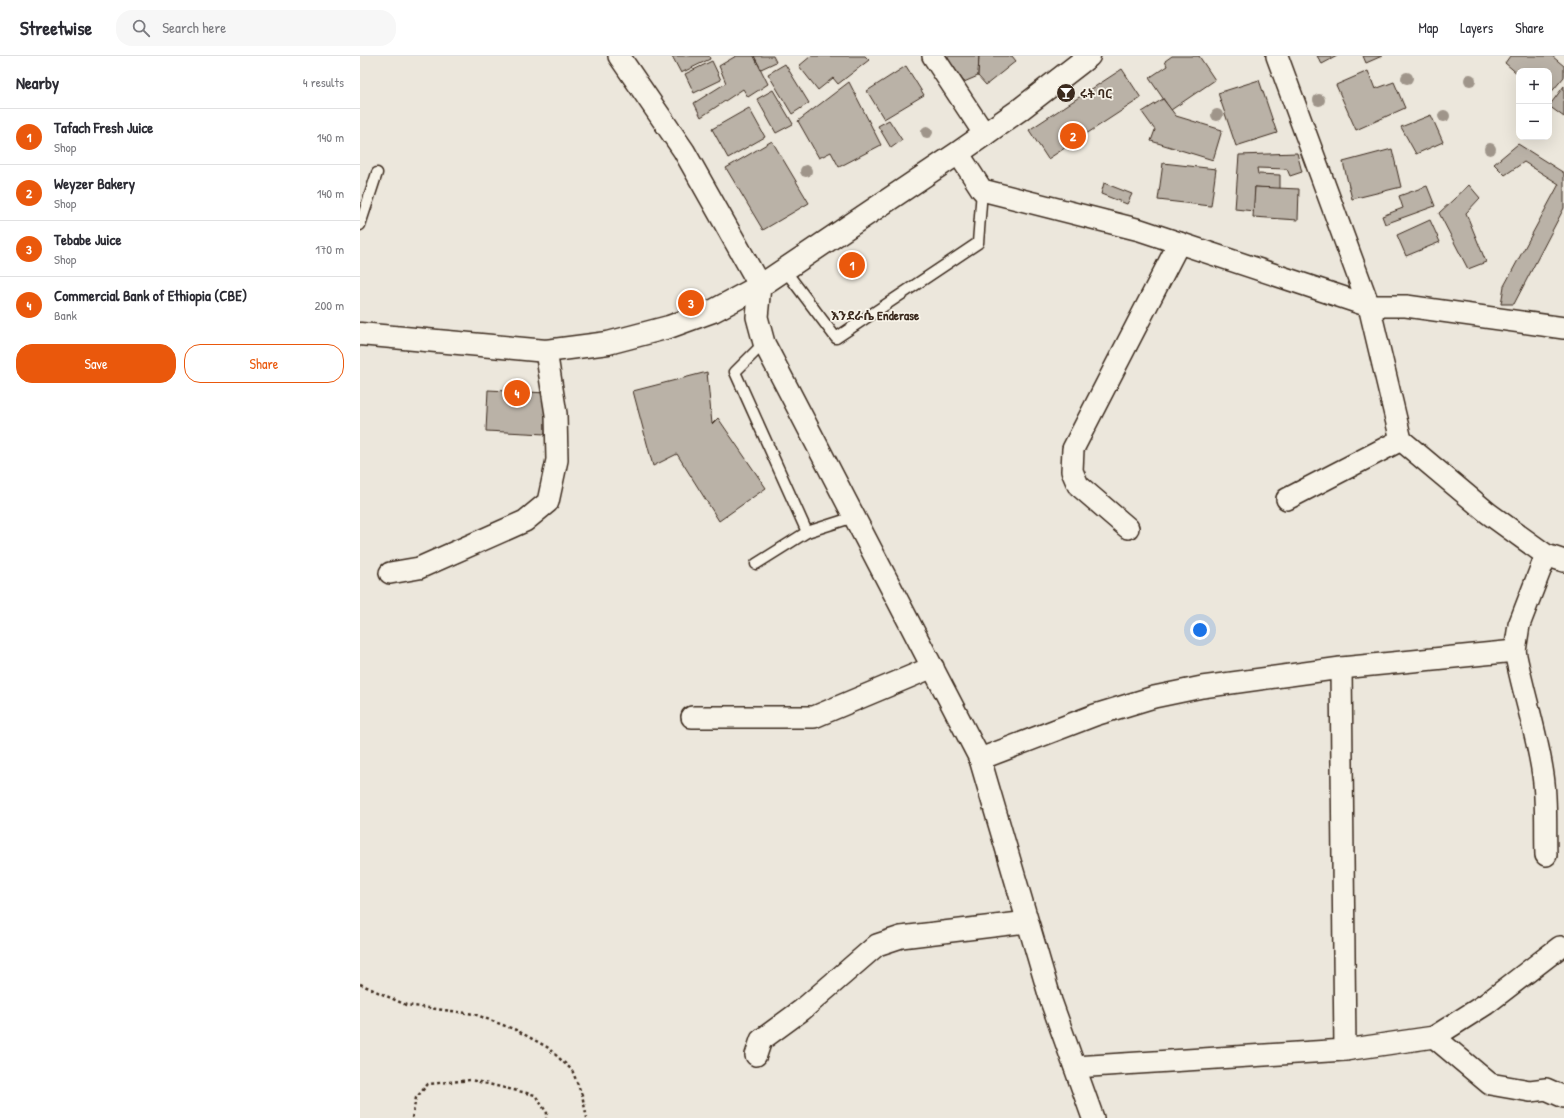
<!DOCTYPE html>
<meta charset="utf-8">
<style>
:root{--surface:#fff;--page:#f7f7f7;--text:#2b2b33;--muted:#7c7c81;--line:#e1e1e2;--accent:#ea580c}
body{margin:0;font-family:"Patrick Hand","Noto Sans Ethiopic",sans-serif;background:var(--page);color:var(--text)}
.controls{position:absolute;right:12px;top:12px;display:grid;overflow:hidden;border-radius:8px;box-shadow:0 4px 16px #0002}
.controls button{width:36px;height:36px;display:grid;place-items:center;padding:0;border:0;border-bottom:1px solid var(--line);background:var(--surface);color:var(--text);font:20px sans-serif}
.you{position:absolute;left:840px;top:574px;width:14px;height:14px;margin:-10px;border:3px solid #fff;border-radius:50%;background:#1a73e8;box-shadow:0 0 0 6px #1a73e833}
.badge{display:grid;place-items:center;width:26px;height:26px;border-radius:50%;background:var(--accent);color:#fff;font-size:13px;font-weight:700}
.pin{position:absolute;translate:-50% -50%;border:2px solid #fff;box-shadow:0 1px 4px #0006}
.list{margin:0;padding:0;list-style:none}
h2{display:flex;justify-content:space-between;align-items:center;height:52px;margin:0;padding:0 16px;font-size:17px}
h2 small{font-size:13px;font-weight:400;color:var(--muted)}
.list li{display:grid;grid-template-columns:26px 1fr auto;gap:12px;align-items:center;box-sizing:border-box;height:56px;padding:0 16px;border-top:1px solid var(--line)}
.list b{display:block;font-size:15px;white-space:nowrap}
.list p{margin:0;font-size:13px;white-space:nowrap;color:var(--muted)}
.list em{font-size:13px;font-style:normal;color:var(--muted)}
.actions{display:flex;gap:8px;padding:12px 16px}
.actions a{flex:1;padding:9px 0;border:1px solid var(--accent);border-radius:16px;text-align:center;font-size:14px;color:var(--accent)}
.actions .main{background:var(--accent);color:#fff}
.icon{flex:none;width:22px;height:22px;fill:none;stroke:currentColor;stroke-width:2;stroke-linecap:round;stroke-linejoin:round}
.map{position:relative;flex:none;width:1204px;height:1062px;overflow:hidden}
header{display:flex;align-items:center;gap:24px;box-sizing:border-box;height:56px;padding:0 20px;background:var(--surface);border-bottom:1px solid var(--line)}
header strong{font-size:19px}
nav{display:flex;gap:22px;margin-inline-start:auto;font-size:14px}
.search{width:280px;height:36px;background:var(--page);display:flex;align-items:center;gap:10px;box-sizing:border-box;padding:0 14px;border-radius:16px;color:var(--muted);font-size:15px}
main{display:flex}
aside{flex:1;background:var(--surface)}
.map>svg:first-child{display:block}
.building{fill:#bab2a7;stroke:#3b2a1e}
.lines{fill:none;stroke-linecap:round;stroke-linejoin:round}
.service-casing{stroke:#3b2a1e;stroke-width:13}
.minor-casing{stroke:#3b2a1e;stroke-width:24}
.secondary-casing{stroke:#3b2a1e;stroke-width:25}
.path{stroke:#3b2a1e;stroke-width:2.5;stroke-dasharray:3 3;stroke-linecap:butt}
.service{stroke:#f7f3e8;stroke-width:10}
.minor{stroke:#f7f3e8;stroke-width:21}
.secondary{stroke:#f7f3e8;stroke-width:22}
.tree{fill:#9f958a}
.labels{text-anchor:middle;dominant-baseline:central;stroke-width:3.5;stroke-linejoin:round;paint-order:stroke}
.poi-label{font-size:12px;font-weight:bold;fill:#3b2a1e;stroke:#f7f3e8;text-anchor:start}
.neighbourhood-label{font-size:13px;font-weight:bold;fill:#3b2a1e;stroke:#f7f3e8}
</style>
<header>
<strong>Streetwise</strong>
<div class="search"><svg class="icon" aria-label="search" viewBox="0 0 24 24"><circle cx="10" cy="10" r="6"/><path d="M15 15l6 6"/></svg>Search here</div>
<nav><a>Map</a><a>Layers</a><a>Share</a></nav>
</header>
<main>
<aside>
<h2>Nearby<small>4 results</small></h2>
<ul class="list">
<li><span class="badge">1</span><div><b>Tafach Fresh Juice</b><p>Shop</p></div><em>140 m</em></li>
<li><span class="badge">2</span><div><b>Weyzer Bakery</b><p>Shop</p></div><em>140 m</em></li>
<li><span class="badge">3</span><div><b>Tebabe Juice</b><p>Shop</p></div><em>170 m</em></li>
<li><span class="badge">4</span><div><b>Commercial Bank of Ethiopia (CBE)</b><p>Bank</p></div><em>200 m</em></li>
</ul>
<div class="actions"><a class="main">Save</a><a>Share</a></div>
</aside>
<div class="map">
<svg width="1204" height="1062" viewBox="0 0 1204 1062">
<rect width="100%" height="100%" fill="#ece7dc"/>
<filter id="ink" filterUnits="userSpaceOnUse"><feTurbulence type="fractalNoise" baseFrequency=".025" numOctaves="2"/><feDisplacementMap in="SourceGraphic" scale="8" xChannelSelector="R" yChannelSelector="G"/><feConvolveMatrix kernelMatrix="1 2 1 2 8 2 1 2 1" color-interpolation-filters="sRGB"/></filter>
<g filter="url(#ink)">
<g class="building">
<path d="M312 0H349L350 3 321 17Z"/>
<path d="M376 0H394L408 28 388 41 383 33 341 61 334 47 366 27 359 10Z"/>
<path d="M394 0H413L416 6 401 13Z"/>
<path d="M451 0H505L509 4 478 28 473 22 458 34 439 10Z"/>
<path d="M586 0H619L618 20 604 26Z"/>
<path d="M619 0H652L656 5 626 29 618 20Z"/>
<path d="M812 0H839L855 24 811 54 789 22 807 10 805 5Z"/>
<path d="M957 0H977L962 8Z"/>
<path d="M1003 0H1022L1006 7Z"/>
<path d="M1150 0H1192L1204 10V21L1189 39V15H1159V19L1145 7Z"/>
<path d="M352 5 361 24 334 37 325 18Z"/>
<path d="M425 8 449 47 432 58 408 18Z"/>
<path d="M546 10 564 39 524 63 507 35Z"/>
<path d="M762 13 781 42 688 103 669 74Z"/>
<path d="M1008 15 1015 33 1034 26 1045 52 996 74 976 29Z"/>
<path d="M899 24 917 77 876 90 858 37Z"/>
<path d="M489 26 521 89 479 111 471 96 459 102 438 65Z"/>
<path d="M1204 30V61L1189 50Z"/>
<path d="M413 34 433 68 416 77 397 43Z"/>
<path d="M803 43 816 60 862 74 853 104 791 85 795 74 782 56Z"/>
<path d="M389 52 405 81 368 102 352 73Z"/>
<path d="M1071 59 1083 86 1056 98 1041 71Z"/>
<path d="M529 64 542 84 531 92 518 70Z"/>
<path d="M412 85 449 147 403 174 366 112Z"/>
<path d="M1158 88 1204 117V152L1154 248H1141L1144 230 1199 128 1164 106 1145 119 1134 108Z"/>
<path d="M1032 93 1041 131 992 143 983 106Z"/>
<path d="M937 97 942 116 930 120 927 113 897 112 898 118 920 119V133L895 131 894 155 875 153 879 99Z"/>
<path d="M803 107 856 113 851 150 798 144Z"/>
<path d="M744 127 772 138 767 148 741 138Z"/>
<path d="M1109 129 1120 142 1106 157 1126 206 1108 213 1079 157Z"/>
<path d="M1067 130 1075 150 1025 168 1022 160 1043 152 1039 140Z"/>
<path d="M895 131 939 133 938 164 893 161Z"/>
<path d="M1070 164 1080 186 1046 200 1037 179Z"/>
<path d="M347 316 352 368 358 362 406 432 359 465 317 398 293 410 273 335Z"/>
<path d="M128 334 187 337 185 378 126 375Z"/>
</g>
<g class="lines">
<defs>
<g id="service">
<path d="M0 169 17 117"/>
<path d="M424 213 476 282 618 187 622 134"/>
<path d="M404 287 375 316 447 476"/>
<path d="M396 508 447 476 494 461"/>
</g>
<g id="minor">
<path d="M259 0 324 95 400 230 397 261 404 287 620 703 691 945 733 1062"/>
<path d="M573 0 625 79"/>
<path d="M917 0 1009 250 1041 384 1128 457 1186 499 1204 505"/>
<path d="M598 97 622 134 780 174 1009 250H1046L1204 272"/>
<path d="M927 443 1041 384"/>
<path d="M768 472 718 429 712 415 713 393 819 187"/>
<path d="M30 517 59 512 165 465 188 446 197 404 196 358 186 295"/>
<path d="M1155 595 1159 569 1186 499"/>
<path d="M332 661H454L573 611"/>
<path d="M620 703 735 659 794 641 842 631 981 612 1155 595C1163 637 1177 677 1183 719 1187 745 1185 773 1186 799"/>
<path d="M1074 981 1130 1028 1170 1035 1186 1033 1204 1041"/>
<path d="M985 994 1074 981 1126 948 1200 891"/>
<path d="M396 999 401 984 442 954 517 889 541 881 667 866"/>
<path d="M715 1011 985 994 981 612"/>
</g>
<path id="secondary" d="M0 278 186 295 248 287 309 271 353 255 400 230 598 97 658 55 729 0"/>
</defs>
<use href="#service" class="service-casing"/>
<use href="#minor" class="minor-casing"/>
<use href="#secondary" class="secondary-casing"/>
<g class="path">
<path d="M0 928 46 949 114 958 156 974 187 991 212 1014 222 1039 227 1062"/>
<path d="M52 1062 56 1042 68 1028 111 1024 175 1039 187 1057 186 1062"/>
</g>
<use href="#service" class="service"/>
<use href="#minor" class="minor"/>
<use href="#secondary" class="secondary"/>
</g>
<g class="tree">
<circle cx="1047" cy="22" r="6"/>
<circle cx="1110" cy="24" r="6"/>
<circle cx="959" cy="44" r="6"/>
<circle cx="857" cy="59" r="6"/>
<circle cx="1084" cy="60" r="6"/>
<circle cx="567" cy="76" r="6"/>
<circle cx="1130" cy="93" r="6"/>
<circle cx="446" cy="115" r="6"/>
</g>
</g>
<defs>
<symbol id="bar-disc" viewBox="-11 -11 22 22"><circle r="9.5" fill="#3b2a1e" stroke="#f7f3e8"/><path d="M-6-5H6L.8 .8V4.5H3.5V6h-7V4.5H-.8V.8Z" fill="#fff"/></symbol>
</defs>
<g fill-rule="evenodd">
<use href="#bar-disc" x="695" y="26" width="22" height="22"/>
</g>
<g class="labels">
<g class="poi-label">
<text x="720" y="37">ሩት ባር</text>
</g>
<g class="neighbourhood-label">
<text x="515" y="259">እንደራሴ Enderase</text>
</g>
</g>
</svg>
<div class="controls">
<button>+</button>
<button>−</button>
</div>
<div class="you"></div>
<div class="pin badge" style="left:492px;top:209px">1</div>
<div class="pin badge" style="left:713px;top:80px">2</div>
<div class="pin badge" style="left:331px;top:247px">3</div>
<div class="pin badge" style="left:157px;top:337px">4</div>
</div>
</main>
